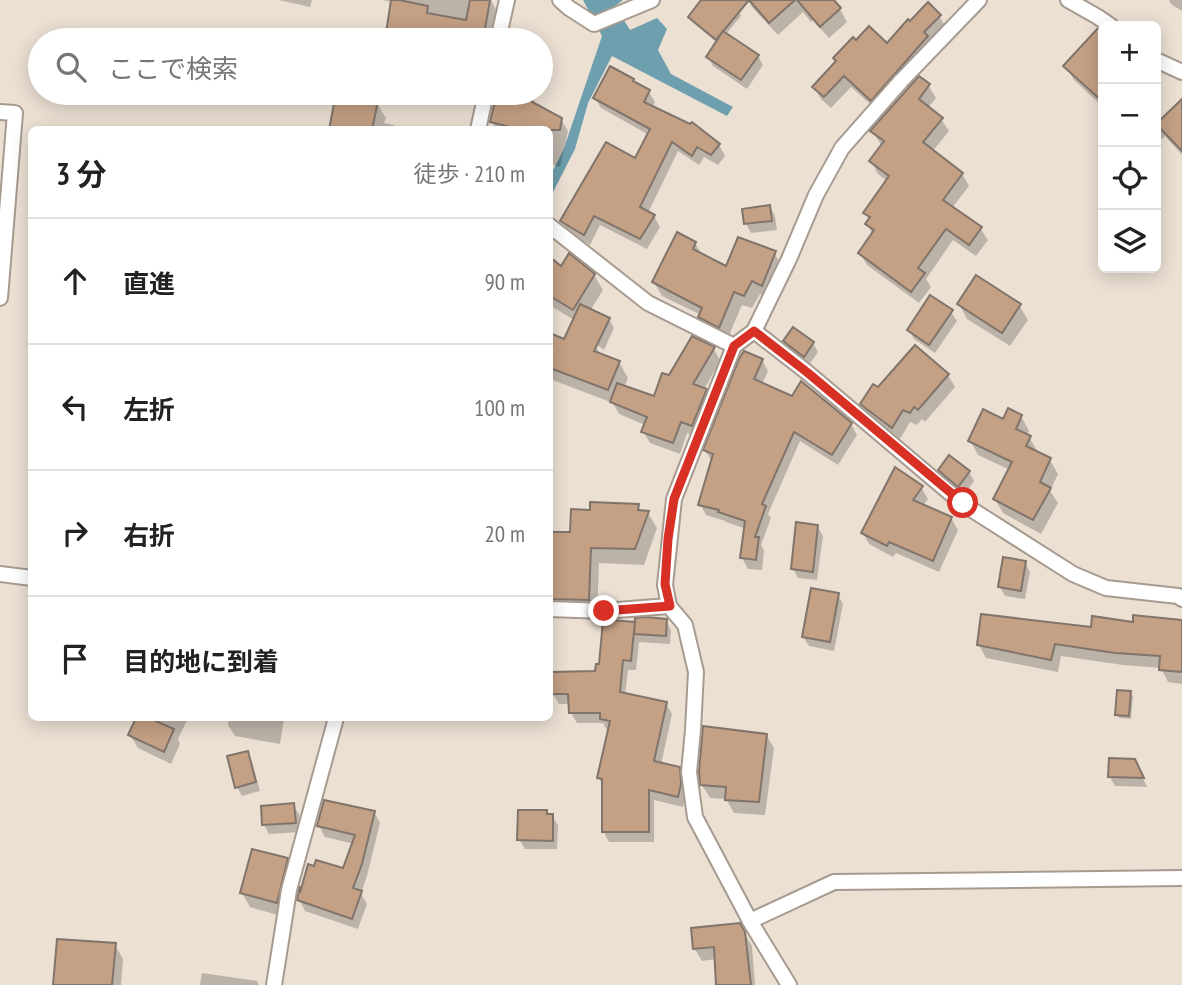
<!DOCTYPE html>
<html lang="ja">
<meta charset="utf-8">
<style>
:root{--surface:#fff;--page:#f2f2f2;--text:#222;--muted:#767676;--line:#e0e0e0}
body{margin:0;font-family:"PT Sans Narrow","Noto Sans JP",sans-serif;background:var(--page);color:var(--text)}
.controls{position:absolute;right:21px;top:21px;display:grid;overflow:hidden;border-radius:10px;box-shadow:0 4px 18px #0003}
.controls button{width:63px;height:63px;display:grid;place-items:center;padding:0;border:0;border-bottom:2px solid var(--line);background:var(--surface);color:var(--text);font:35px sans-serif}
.stop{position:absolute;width:21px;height:21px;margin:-16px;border:5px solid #d93025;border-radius:50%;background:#fff}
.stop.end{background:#d93025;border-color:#fff;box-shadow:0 2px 7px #0008}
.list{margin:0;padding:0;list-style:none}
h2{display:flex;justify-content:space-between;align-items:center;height:91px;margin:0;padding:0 28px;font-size:30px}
h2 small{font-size:23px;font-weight:400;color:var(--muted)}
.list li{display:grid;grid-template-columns:46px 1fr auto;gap:21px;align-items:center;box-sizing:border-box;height:126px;padding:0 28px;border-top:2px solid var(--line)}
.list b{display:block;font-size:26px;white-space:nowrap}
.list em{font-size:23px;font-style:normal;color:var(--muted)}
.icon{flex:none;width:38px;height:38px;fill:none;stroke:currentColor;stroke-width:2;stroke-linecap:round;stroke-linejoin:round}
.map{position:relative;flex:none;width:1182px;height:985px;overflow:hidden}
.search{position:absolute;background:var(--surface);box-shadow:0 4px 18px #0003;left:28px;top:28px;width:525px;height:77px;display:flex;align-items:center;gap:18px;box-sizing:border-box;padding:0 24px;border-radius:38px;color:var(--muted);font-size:26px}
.panel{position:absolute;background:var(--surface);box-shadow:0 4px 18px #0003;left:28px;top:126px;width:525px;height:595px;border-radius:10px}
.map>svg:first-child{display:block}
.water{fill:#6d9fae}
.shadow{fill:#0003}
.building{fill:#c4a084;stroke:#81746b;stroke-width:2}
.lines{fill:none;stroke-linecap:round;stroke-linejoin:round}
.minor-casing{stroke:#a79b90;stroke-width:18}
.minor{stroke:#fff;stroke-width:14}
.route{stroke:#d93025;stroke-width:9}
</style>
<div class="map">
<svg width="1182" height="985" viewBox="0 0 1182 985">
<rect width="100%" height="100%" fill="#ece0d3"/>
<path class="water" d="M583 0H623L615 6 630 30 657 18 667 29 658 50 671 74 733 107 727 116 612 56 588 103 575 149 550 198V176L563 151 602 36Z"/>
<g class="shadow">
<path d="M279 0H312L310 7Z"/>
<path d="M382 0H491L496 10 491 40H386L393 2Z"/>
<path d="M718 0H724L739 12 741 16 726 34 758 56 763 65 747 89 713 66 708 57 718 42 692 21 690 17Z"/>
<path d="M748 0H831L840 9 847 22 829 38 813 20 811 22 803 12 778 35 752 7Z"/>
<path d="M1169 0H1182V11L1171 4Z"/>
<path d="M939 16 946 27 878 111 851 87 831 108 821 99 814 87 887 45 911 23Z"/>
<path d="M1098 31 1103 36V109L1101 105 1074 80 1066 66Z"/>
<path d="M928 85 936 98 928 108 941 119 949 131 932 152 962 174 969 186 952 208 980 228 988 240 976 256 953 240 926 279 931 287 919 303 867 265 860 253 873 235 867 224 869 220 865 213 887 181 878 174 871 161 882 146 872 131Z"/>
<path d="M649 92 655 102 652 108 719 145 725 156 718 165 704 157 699 165 678 151 648 213 654 216 660 227 647 249 600 225 590 245 568 232 562 221 636 160 649 135 601 108 595 98Z"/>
<path d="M435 93H455L453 96Z"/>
<path d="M499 93H538L532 104 561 119 568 131 560 167 553 165 550 179V130H496L492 122Z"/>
<path d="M376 102 386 118 384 123 394 125 396 130H331Z"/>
<path d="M1182 102V155L1165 136 1156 144V113L1162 121Z"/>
<path d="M770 207 775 216 777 230 751 233 746 224Z"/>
<path d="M695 243 702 255 727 268 774 253 782 266 769 299 760 294 752 308 742 305 727 340 708 331 700 317 701 315 662 296 654 282Z"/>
<path d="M550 259 561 268 594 275 603 290 590 311 609 319 614 328 604 350 579 332 574 320 551 306 550 310Z"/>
<path d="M959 304 1019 305 1028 320 1010 346 967 319Z"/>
<path d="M951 312 957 321 935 353 914 339 909 330Z"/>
<path d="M550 335 565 341 596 347 601 355 619 362 628 378 624 387 655 398 670 378 713 348 720 360 704 390 713 403 699 437 687 433 680 454 650 443 643 431 645 425 619 414 613 403 550 379Z"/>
<path d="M785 342 813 343 818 352 809 365 791 351Z"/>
<path d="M762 360 768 371 762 384 851 424 857 435 838 465 800 441 768 514 771 518 761 545 764 550 762 570 748 569 742 558 746 529 726 522 725 521 706 515 700 504 712 462 705 450Z"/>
<path d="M948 375 955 387 925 422 922 419 917 425 910 422 900 439 869 417 862 404 879 389Z"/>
<path d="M1021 416 1029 431 1027 436 1029 437 1038 452 1050 460 1058 474 1050 491 1058 503 1041 534 1003 513 995 499 1010 470 978 455 970 440 1004 421Z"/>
<path d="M940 470 969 472 974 481 964 495 945 480Z"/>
<path d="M921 487 928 499 923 506 951 518 958 530 939 572 896 553 893 557 869 544 863 533Z"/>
<path d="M638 506 641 512 648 513 657 528 644 565 599 563 597 615 560 614 551 598 550 533 571 534 591 512Z"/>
<path d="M817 526 823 536 817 580 798 578 793 569Z"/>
<path d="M1025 562 1030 572 1025 599 1005 596 1000 587Z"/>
<path d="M838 595 843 604 834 651 809 646 803 637Z"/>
<path d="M666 621 671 630 670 644 639 642 636 670H628L625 695 666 704 672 714 661 765 679 769 685 780 686 796 683 807 654 800V842H609L603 831V786L599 778 610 730H607L603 723H577L571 713 570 704H559L553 694 597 673 634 624Z"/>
<path d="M1182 622V684L1168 682 1161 668 1123 665 1061 656 1058 672 986 658 979 645 1134 624Z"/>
<path d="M1130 693 1133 697 1131 719 1119 718 1117 714Z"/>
<path d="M138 718H188L178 739 180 744 171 764 138 748 130 735Z"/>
<path d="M229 718H284L280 744 235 736 228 725Z"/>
<path d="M766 735 774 748 765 815 734 813 726 799 710 798 702 785Z"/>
<path d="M247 753 252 762 260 791 242 796 237 787Z"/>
<path d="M1139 770 1147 787 1115 786 1110 777Z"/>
<path d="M293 805 299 814 300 832 269 834 264 825Z"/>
<path d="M374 812 380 823 367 876 361 894 367 904 358 929 305 911 299 899 344 871 354 844 325 837 319 826Z"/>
<path d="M548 816H552L558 825 557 849H525L519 839Z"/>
<path d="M286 860 295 874 285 917 250 907 242 893Z"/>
<path d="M739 925 752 946 755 985H717L716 959 702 961 694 948Z"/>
<path d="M115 945 123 959 121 985H55Z"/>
<path d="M202 973 257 981 259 985H200Z"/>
</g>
<g class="building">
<path d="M391 0H399L428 6 427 13 466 20 470 0H490L483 40H385Z"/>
<path d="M701 0H795L769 23 749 0 716 40 688 17Z"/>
<path d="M797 0H834L841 8 820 27Z"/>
<path d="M928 2 941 15 924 32 928 36 871 101 844 76 824 97 812 87 836 61 833 58 853 37 856 40 869 26 887 43 908 19 910 21Z"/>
<path d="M1098 28 1103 32V102L1063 66Z"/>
<path d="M723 31 759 55 741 80 706 57Z"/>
<path d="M610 66 634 79 633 81 650 90 644 102 690 124 692 122 720 144 711 155 697 147 692 156 672 142 640 207 655 215 640 239 594 216 584 235 560 221 606 142 635 158 650 129 593 98Z"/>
<path d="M919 76 930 84 919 99 943 118 923 142 963 173 943 200 982 227 969 245 946 229 918 268 925 273 911 292 858 253 874 230 865 224 870 217 863 213 889 176 869 161 884 141 870 131Z"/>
<path d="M336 93 378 101 372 130H329Z"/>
<path d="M497 93H516L562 118 560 130H522L490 122Z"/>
<path d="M1182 99V151L1156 124Z"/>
<path d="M770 205 772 221 744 224 742 209Z"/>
<path d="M677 232 696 242 693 249 726 266 738 237 776 251 762 286 752 281 744 296 734 292 719 328 698 317 702 308 652 282Z"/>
<path d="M569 253 595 274 573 310 550 296V257L561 266Z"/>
<path d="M976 275 1021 304 1002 333 957 304Z"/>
<path d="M930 295 953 310 929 345 907 330Z"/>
<path d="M580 304 610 318 594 351 620 361 608 390 550 368V333L564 339Z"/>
<path d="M793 327 814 342 804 357 783 341Z"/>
<path d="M692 336 715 347 693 384 707 389 692 426 681 422 673 443 641 432 647 417 610 402 617 383 654 396 662 373 669 375Z"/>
<path d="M915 345 949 374 918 410 914 407 910 413 903 410 892 428 860 404 873 384 878 387Z"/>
<path d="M744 351 763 359 754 379 792 396 801 381 852 423 832 455 794 432 762 504 766 506 755 537H759L756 560 740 558 745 521 718 512 719 510 698 505 713 454 703 450 739 359Z"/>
<path d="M1008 408 1022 415 1016 429 1031 436 1026 446 1051 458 1040 482 1051 488 1033 520 993 499 1012 462 968 441 983 409 1003 419Z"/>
<path d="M949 455 970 471 958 487 938 470Z"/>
<path d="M895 467 923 486 913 500 952 517 933 561 889 542 887 546 861 533Z"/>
<path d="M590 502 639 504 638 510 649 511 635 549 591 548 589 600 550 599V532H570L571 509 590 510Z"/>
<path d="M796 522 818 525 813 572 791 569Z"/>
<path d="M1003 557 1026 561 1021 591 998 587Z"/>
<path d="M811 588 839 593 830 642 802 637Z"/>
<path d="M981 614 1091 627 1092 616 1133 622V615L1182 620V672L1159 670 1160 656 1115 653 1055 644 1051 660 977 645Z"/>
<path d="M646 617 667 619 666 636 634 634 635 618Z"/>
<path d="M610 620 635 622 631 661 623 660 620 692 667 702 654 761 680 767 681 784 678 797 649 790V832H602V779L597 778 610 721 600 719V713H569L568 694H551V672L595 671 596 664H599L603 621Z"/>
<path d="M1117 690 1131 691 1129 716 1115 715Z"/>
<path d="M136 718H149L174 729 164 752 128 735Z"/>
<path d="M703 726 767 734 759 802 725 800 726 787 700 785 699 772Z"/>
<path d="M248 751 256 782 235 788 227 756Z"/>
<path d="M1109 758 1135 759 1144 778 1108 777Z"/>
<path d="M324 800 375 811 362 864 353 888 362 891 352 919 297 900 300 886V893L308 864 314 866 316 860 343 868 355 835 317 826Z"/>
<path d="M294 803 296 823 262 825 261 806Z"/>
<path d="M518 810H547V814H553V841L517 840Z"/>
<path d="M252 849 288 858 277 903 240 893Z"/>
<path d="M740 923 745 932 751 985H716L714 947 693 949 691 928Z"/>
<path d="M57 939 116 943 112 985H53Z"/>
</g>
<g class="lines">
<defs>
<g id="minor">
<path d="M560 0 569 8 594 24 652 0"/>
<path d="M1068 0 1098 17 1111 26"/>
<path d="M498 40 507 0"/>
<path d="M1156 60 1182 72"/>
<path d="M0 112 15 113 0 298"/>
<path d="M478 130 486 93"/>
<path d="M550 226 648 303 734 346"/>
<path d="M754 331 808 373 963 504 1073 574 1106 588 1178 596 1182 599"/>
<path d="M0 574 32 578"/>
<path d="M550 609 604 611 669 606"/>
<path d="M750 921 834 882 1182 878"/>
<path d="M274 985 289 890 336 718"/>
<path d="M789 985 750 921 695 817 689 772 693 730 696 672 685 625 669 606 665 585 674 499 734 346 754 331 789 259 816 195 842 148 901 81 979 0"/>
</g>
</defs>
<use href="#minor" class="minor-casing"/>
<use href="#minor" class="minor"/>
</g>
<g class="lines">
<path class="route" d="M604 611 670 606 665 584 668 539 674 499 734 346 754 331 808 373 963 503"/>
</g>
</svg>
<div class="controls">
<button>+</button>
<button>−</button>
<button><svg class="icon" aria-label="locate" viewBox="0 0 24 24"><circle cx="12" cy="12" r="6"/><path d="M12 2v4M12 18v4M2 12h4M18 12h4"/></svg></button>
<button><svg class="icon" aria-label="layers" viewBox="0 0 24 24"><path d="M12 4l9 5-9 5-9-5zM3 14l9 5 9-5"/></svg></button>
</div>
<div class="stop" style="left:963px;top:503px"></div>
<div class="stop end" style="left:604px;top:611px"></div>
<div class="search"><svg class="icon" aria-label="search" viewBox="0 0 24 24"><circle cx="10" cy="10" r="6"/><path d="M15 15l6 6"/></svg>ここで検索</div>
<section class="panel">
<h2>3 分<small>徒歩 · 210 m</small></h2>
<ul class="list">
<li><svg class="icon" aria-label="ahead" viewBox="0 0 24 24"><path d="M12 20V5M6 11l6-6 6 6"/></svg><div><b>直進</b></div><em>90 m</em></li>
<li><svg class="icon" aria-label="left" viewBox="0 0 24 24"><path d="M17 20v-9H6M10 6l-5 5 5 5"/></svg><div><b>左折</b></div><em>100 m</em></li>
<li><svg class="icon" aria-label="right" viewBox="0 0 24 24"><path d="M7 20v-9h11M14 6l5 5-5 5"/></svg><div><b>右折</b></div><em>20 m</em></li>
<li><svg class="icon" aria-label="arrive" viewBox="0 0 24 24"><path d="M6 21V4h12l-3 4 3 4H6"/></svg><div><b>目的地に到着</b></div></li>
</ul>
</section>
</div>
